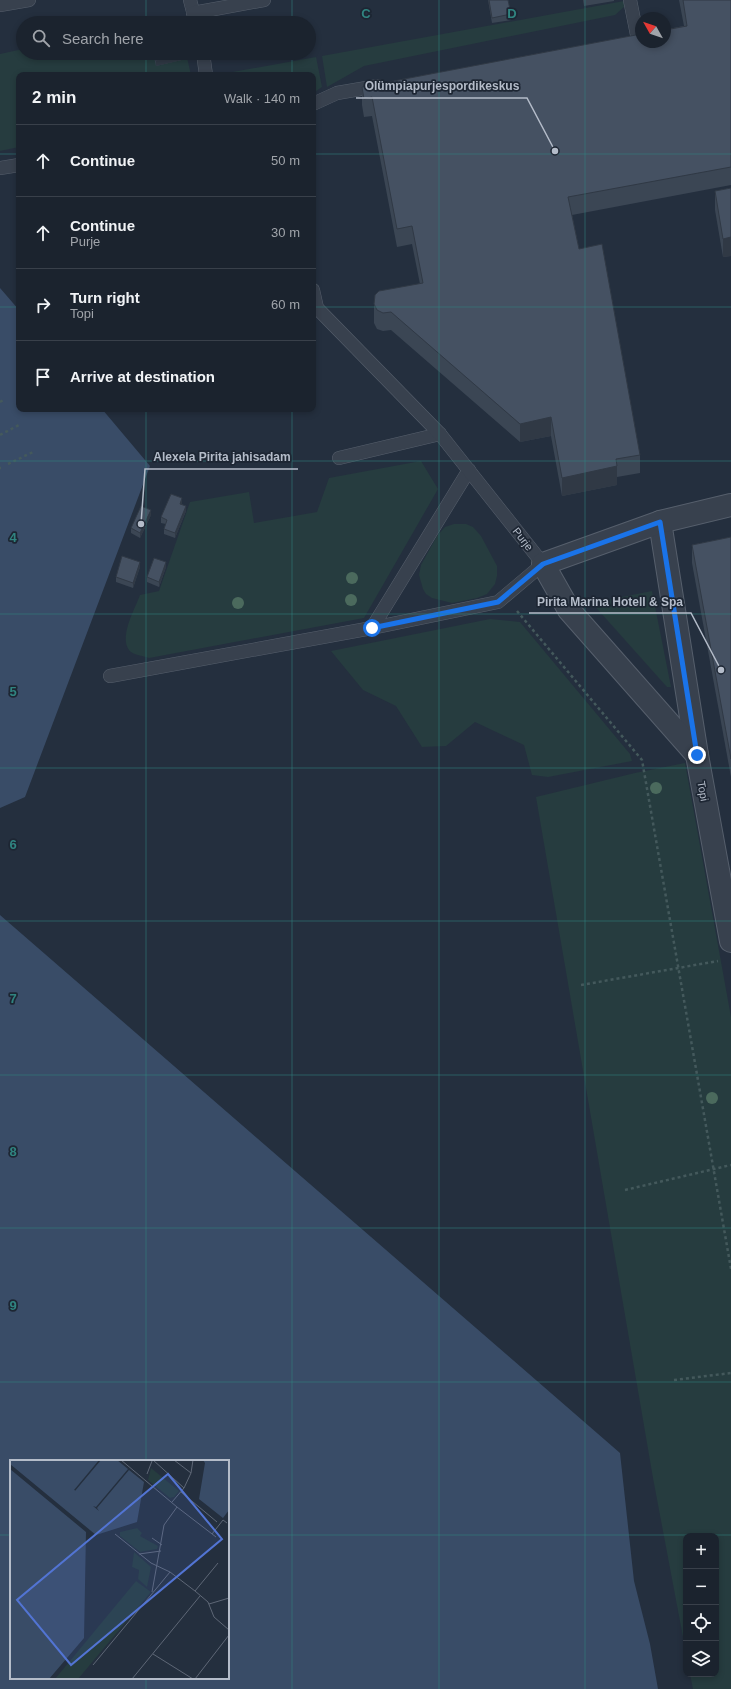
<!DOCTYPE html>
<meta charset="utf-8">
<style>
:root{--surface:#1b232e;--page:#242b36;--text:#f1f3f6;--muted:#a0a4aa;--line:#39404a}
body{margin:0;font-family:Helvetica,sans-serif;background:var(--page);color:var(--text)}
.controls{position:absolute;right:12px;bottom:12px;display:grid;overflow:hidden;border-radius:8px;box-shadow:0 2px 6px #0003}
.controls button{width:36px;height:36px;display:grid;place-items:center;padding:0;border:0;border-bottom:1px solid var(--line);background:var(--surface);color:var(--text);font:20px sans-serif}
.compass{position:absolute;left:635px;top:12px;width:36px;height:36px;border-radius:50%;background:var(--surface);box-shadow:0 2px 6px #0003;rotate:310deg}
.stop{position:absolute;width:12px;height:12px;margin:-9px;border:3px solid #1a73e8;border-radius:50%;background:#fff}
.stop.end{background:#1a73e8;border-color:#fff;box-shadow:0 1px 4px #0008}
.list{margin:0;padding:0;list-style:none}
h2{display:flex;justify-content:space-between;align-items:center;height:52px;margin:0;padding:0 16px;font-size:17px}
h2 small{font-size:13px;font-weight:400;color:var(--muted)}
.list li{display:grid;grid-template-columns:26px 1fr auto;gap:12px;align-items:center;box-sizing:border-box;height:72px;padding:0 16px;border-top:1px solid var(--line)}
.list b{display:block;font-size:15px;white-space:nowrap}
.list p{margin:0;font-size:13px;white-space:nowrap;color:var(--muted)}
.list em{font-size:13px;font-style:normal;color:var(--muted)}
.icon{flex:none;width:22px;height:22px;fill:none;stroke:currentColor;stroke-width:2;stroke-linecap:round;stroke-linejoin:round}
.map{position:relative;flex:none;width:731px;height:1689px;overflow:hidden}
.search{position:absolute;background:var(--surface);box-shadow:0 2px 6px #0003;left:16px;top:16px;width:300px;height:44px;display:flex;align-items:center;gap:10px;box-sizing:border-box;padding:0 14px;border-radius:22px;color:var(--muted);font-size:15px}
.panel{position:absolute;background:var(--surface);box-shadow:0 2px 6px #0003;left:16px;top:72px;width:300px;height:340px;border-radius:8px}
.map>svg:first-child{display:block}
.green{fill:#263c3f}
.water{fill:#394c67;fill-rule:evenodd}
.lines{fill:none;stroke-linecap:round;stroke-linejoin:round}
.lane-casing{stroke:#565f6c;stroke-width:14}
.street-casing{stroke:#565f6c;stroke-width:24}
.path{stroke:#44595c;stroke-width:2.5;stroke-dasharray:3 3;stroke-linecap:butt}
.lane{stroke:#38414e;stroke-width:13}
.street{stroke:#38414e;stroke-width:22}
.tree{fill:#4b6a5d}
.wall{fill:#3b4654}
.shaded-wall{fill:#303945}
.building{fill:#455162;stroke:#303945}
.route{stroke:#1a73e8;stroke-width:5}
.grid{fill:none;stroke:#308480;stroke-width:1;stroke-opacity:0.55}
.labels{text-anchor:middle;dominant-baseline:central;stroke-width:3.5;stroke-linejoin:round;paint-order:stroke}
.street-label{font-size:11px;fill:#b4bcc9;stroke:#1d2633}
.inset-road{fill:none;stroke:#5e6776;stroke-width:1}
.view{fill:#5274d3;fill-opacity:0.15;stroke:#5274d3;stroke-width:2}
.inset-edge{fill:none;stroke:#b4bcc9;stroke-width:2}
.grid-label{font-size:13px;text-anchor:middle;font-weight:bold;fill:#308480;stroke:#1d2633;stroke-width:3.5;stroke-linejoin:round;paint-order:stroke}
.leader{fill:none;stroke:#b4bcc9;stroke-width:1.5}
.callout-dot{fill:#b4bcc9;stroke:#1d2633;stroke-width:1.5}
.callout-label{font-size:12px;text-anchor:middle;font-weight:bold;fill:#b4bcc9;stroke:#1d2633;stroke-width:3.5;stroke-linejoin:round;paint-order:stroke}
</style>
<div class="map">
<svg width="731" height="1689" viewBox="0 0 731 1689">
<rect width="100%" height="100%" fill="#242f3e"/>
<g class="green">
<path d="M624 1 625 6 615 15 364 66 327 87 322 56Z"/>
<path d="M23 49V53H186L191 75H19V147L0 151V54Z"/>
<path d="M316 57 322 87 313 93V75H227V73Z"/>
<path d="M421 461 438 489 364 618 149 658C144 656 135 655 131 652 117 640 135 609 140 595L159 591 190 502 249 492 254 523 317 512 329 478Z"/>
<path d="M454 524H466L473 527 481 536 497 566V576L495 584 487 594 477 598 452 603 432 598 426 594 423 589 419 575 421 565 437 536 445 527Z"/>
<path d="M652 591 671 687H667L592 603Z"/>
<path d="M490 619 520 622 630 754 632 761 548 777 532 775 524 745 475 722 446 746 422 747 396 706 363 690 331 651Z"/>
<path d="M685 763 731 1017V1689H693L690 1674H716V1536H686V1653L653 1478 536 797 635 773Z"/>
</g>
<g class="water">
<path d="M0 288 19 310V409H102L150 466 25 797 0 808Z"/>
<path d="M0 915 620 1453 634 1581 650 1644 658 1689H0ZM11 1461H228V1678H11Z"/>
</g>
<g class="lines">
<defs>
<g id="lane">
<path d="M190 0 196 23"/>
<path d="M630 0 638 40"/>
<path d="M0 5 29 0"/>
<path d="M193 13 264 0"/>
<path d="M203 53 206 75"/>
<path d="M313 104 337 93 378 86"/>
<path d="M0 168 19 165"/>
<path d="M339 458 440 434"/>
<path d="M372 628 469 470"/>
<path d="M110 676 372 628 498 602 543 564 440 434 317 308 313 290"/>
</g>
<g id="street">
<path d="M660 522 697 755 731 941"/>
<path d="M697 755 569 610 543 564 660 522 731 505"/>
</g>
</defs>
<use href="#lane" class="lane-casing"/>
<use href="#street" class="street-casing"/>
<g class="path">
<path d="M0 402 5 399"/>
<path d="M0 435 19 425"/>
<path d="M8 464 33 452"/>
<path d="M0 468H1"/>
<path d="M517 611 642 760 731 1269"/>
<path d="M581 985 718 961"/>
<path d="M625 1190 731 1165"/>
<path d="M674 1380 731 1373"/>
</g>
<use href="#lane" class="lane"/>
<use href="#street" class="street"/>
</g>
<g class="tree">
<circle cx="352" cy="578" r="6"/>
<circle cx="351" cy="600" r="6"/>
<circle cx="238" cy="603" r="6"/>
<circle cx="656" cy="788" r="6"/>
<circle cx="712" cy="1098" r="6"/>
</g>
<g class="wall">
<path d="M488 0H508L511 14V20L492 23Z"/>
<path d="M583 0H614V1L584 6Z"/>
<path d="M679 0H731V185L572 215 579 249 640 455V473L617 477V485L562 496 551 436 520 442 391 330 383 331 377 329 374 323V304L420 284 412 244 397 247 372 116 364 117 362 105V87L684 26Z"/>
<path d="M154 53H186V59L156 66 154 57Z"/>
<path d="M731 188V256L723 257 715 210V191Z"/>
<path d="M182 503V504L186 511 175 538 164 534V529L166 524 161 523V517Z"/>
<path d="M151 515 140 538 131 533V528Z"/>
<path d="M731 537V777L692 563V545Z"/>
<path d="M140 567 133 588 116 582V577Z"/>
<path d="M166 567 159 587 147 582V577Z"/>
</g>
<g class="shaded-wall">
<path d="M186 53V59L156 66V61Z"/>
<path d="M731 237V256L723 257V239Z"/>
<path d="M551 417V436L520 442V424Z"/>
<path d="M617 466V485L562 496V478Z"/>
<path d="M182 498V503L180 509V504Z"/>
<path d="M186 506V511L175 538V533Z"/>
<path d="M151 510V515L140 538V533Z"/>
<path d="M140 562V567L133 588V583Z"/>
<path d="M166 562V567L159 587V582Z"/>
</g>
<g class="building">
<path d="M489 0H508L511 14 492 18Z"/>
<path d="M683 0H731V167L568 197 579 249 602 244 640 455 616 459 617 466 562 478 551 417 520 424 391 312 383 313 377 310 374 304 375 295 379 291 423 283 412 226 397 229 372 97 364 99 362 87 641 34V42H665V30L687 26Z"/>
<path d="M154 53H186L156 61Z"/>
<path d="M731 188V237L723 239 715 191Z"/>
<path d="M171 494 182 498 180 504 186 506 175 533 164 529 167 520 161 517Z"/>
<path d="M141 506 151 510 140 533 131 528Z"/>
<path d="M731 537V759L692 545Z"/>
<path d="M122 556 140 562 133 583 116 577Z"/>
<path d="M154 558 166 562 159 582 147 577Z"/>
</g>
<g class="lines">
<path class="route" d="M372 628 498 602 543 564 660 522 697 755"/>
</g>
<path class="grid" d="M146 0V23M292 0V23M439 0V1689M585 0V1689M146 53V75M292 53V75M0 154H19M313 154H731M0 307H19M313 307H731M146 409V1461M292 409V1689M0 461H731M0 614H731M0 768H731M0 921H731M0 1075H731M0 1228H731M0 1382H731M0 1535H11M228 1535H731M146 1678V1689"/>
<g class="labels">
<g class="street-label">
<text transform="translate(523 539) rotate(52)">Purje</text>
<text transform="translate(703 791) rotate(80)">Topi</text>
</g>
</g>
<g transform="translate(10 1460)">
<rect width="219" height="219" fill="#242f3e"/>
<path d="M141 8 169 31 164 37 160 38 138 20ZM127 68 132 73 130 76 148 86 147 89 130 92 110 76V72ZM124 92 141 107 137 127 128 119 129 110 122 107ZM126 121 141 132 68 219H45Z" fill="#263c3f"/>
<path d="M0 0H89L64 30 62 28 68 33 65 31 91 0H107L118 9 86 47 83 46 89 51 87 48 119 10 134 22 127 62 86 75 0 4ZM193 0H219V50L213 58 189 39 195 3ZM0 9 76 72 74 178 39 219H0Z" fill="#394c67"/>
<path class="inset-road" d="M111 0 167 47M143 0 174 28 162 42M164 0 181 13M137 14 142 1M174 28 181 13 183 0M171 32 207 62M105 74 141 103 160 112 185 131 198 142 204 157 219 170M202 74 213 60 217 63M142 78 152 85M129 94 151 91M185 131 208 103M142 132 154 65 167 47 206 77M199 144 219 138M143 194 183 219M83 205 160 112M122 219 190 136M185 219 219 175"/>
<path class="view" d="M158 14 212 79 61 205 7 140Z"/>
<rect width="219" height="219" class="inset-edge"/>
</g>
<g class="grid-label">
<text x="366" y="18">C</text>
<text x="512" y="18">D</text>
<text x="13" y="542">4</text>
<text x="13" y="696">5</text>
<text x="13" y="849">6</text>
<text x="13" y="1003">7</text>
<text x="13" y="1156">8</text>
<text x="13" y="1310">9</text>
</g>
<path class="leader" d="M555 151L527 98H356M141 524L145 469H298M721 670L691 613H529"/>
<g class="callout-dot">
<circle cx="555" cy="151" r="4"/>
<circle cx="141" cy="524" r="4"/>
<circle cx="721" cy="670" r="4"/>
</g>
<g class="callout-label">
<text x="442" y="90">Olümpiapurjespordikeskus</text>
<text x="222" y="461">Alexela Pirita jahisadam</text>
<text x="610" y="606">Pirita Marina Hotell &amp; Spa</text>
</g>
</svg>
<div class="controls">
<button>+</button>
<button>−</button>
<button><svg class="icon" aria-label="locate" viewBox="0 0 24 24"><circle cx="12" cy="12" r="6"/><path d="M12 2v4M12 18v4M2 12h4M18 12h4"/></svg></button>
<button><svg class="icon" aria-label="layers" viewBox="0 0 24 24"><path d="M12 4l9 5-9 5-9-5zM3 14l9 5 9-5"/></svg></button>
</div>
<svg class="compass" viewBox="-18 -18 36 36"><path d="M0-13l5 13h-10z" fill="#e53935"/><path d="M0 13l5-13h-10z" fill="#a0a4aa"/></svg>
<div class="stop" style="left:372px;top:628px"></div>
<div class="stop end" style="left:697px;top:755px"></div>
<div class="search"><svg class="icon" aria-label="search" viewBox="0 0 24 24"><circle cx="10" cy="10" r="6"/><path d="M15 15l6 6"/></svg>Search here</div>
<section class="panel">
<h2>2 min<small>Walk · 140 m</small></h2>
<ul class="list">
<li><svg class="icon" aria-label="ahead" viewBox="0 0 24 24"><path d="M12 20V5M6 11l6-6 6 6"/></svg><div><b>Continue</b></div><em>50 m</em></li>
<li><svg class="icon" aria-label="ahead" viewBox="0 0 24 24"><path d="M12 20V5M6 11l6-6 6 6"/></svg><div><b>Continue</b><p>Purje</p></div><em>30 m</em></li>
<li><svg class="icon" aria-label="right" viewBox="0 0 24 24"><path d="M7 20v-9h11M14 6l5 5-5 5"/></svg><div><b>Turn right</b><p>Topi</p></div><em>60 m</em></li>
<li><svg class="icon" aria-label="arrive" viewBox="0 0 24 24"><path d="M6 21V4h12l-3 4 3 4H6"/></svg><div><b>Arrive at destination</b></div></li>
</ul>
</section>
</div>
